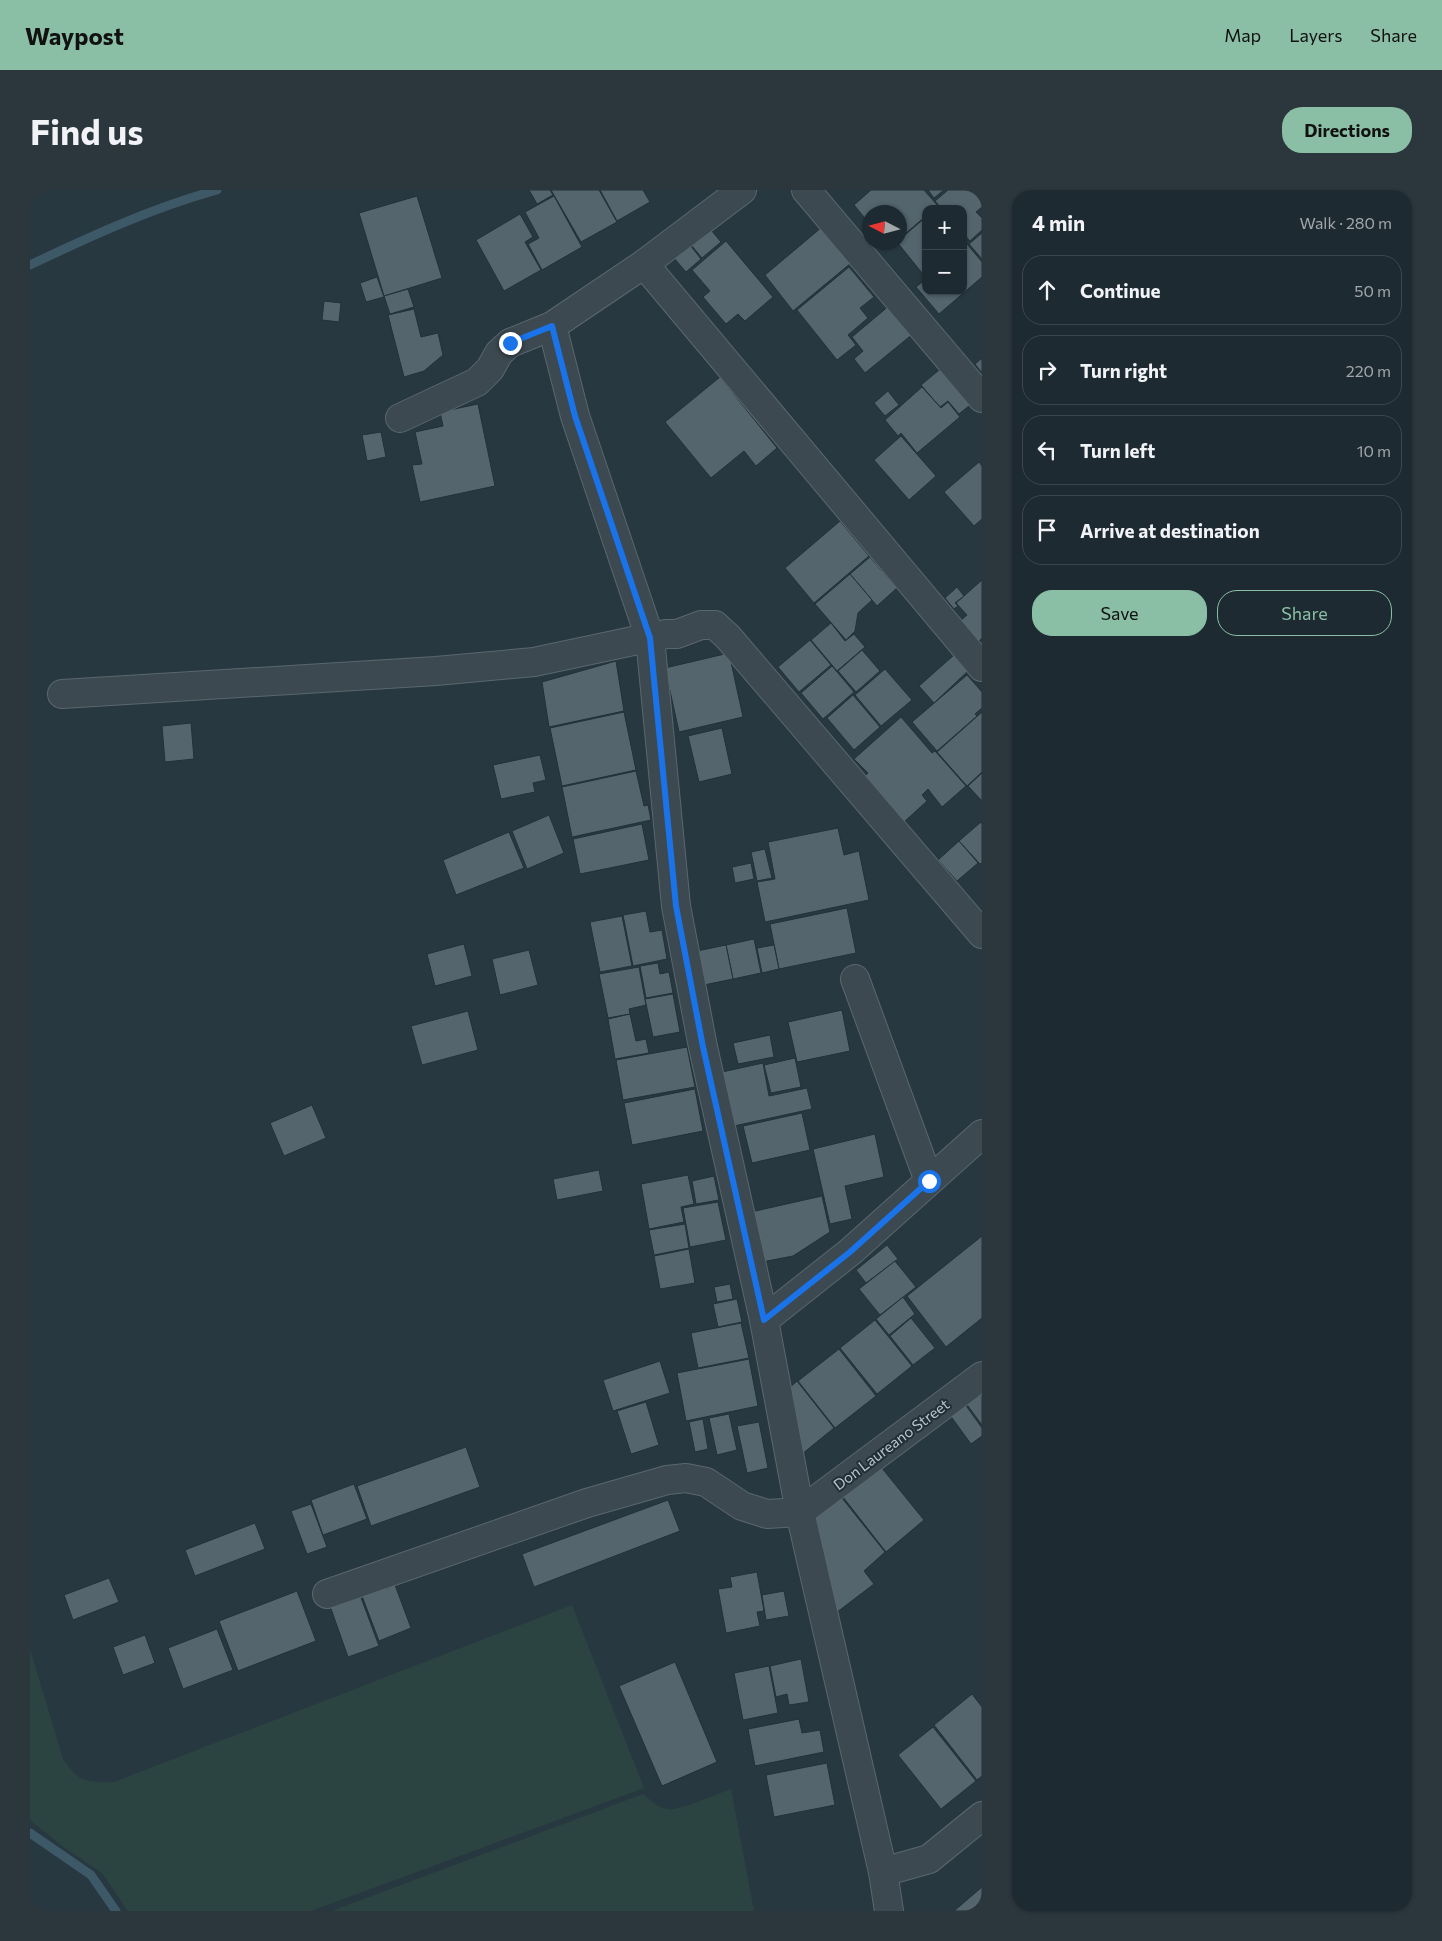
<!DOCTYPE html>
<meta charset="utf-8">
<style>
:root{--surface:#1e2a31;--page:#2b363d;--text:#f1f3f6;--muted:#a1a7ab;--line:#3c464d;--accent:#8abfa5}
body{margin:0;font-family:Commissioner,sans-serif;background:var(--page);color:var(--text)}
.controls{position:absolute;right:15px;top:15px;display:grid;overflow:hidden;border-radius:10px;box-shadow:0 1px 4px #0004}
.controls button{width:45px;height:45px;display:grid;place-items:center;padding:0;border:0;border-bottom:1px solid var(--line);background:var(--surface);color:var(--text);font:25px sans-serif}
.compass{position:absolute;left:832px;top:15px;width:45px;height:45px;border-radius:50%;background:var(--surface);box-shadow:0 1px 4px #0004;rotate:276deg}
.stop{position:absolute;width:15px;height:15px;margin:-11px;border:4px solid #1a73e8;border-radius:50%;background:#fff}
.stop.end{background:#1a73e8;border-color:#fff;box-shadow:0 1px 5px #0008}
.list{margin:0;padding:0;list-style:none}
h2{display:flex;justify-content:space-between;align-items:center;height:65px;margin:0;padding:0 20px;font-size:21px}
h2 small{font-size:16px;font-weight:400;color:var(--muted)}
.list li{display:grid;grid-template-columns:32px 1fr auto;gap:15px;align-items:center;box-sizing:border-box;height:70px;margin:0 10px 10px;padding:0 10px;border:1px solid var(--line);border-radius:20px}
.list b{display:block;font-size:19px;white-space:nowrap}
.list em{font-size:16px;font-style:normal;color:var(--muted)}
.actions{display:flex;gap:10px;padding:15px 20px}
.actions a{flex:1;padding:11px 0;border:1px solid var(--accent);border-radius:20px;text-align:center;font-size:18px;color:var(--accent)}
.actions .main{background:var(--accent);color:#111}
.icon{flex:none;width:28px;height:28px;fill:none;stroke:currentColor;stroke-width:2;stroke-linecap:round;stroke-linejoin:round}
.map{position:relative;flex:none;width:952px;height:1721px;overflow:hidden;border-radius:20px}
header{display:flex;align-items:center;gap:30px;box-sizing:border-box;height:70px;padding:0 25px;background:var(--accent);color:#111}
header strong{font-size:24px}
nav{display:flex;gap:28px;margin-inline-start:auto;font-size:18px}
.intro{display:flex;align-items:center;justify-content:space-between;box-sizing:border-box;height:120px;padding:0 30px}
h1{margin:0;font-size:35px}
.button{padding:12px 22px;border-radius:20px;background:var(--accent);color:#111;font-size:18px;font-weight:700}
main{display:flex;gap:30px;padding:0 30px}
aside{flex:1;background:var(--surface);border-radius:20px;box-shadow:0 1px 4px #0004}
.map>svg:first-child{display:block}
.green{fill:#2b4441}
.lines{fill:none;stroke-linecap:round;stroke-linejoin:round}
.stream{stroke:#3d5867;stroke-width:9}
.building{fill:#54656e;stroke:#233138}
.minor-casing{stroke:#5a676e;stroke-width:30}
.minor{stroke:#3c4951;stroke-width:28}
.route{stroke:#1a73e8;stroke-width:6}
.labels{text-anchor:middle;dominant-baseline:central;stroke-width:4;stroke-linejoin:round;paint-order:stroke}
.street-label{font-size:15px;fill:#b9c4cb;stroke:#212f36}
</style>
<header>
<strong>Waypost</strong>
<nav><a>Map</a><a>Layers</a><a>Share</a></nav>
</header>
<div class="intro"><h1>Find us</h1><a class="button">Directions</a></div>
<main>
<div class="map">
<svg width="952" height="1721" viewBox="0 0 952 1721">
<rect width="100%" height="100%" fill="#283841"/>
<g class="green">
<path d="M542 1415 614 1598 281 1721H98L72 1683 32 1656 0 1630V1459L33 1569C48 1593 57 1592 84 1592Z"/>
<path d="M701 1599 724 1721H302L613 1604C620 1610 627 1617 637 1619 650 1621 687 1604 701 1599Z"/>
</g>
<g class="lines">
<g class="stream">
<path d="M0 75C61 46 122 18 187 0"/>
<path d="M0 1643 61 1685 86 1721"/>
</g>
</g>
<g class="building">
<path d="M499 0H520L523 5 507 14Z"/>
<path d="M521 0H569L587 32 551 52Z"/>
<path d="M570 0H613L620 12 587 31Z"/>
<path d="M841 0H894L908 16 904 19H896V26L869 49V22H839V33L824 15Z"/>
<path d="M898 0H914L904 8Z"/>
<path d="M918 0H952V17L946 22 952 28V40L940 51 933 43V19H912L905 11Z"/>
<path d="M387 6 412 88 354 106 329 23Z"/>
<path d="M524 6 552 57 512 80 498 54 509 48 495 22Z"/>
<path d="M490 24 503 47 495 52 511 80 474 101 446 50Z"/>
<path d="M896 27V80L892 83 867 52H869V50Z"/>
<path d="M792 37 821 73 763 121 735 85Z"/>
<path d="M681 40 691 52 672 68 662 56Z"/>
<path d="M952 43V69L939 54Z"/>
<path d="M696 51 743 107 715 131 708 124 696 134 673 107 680 101 662 80Z"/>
<path d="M937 54 952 72V87L909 124 886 97 896 89V101H933V57Z"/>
<path d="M660 55 671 69 656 82 644 68Z"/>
<path d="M819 77 844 107 830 118 838 128 818 145 826 155 807 170 767 120Z"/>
<path d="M347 87 354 107 336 112 330 93Z"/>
<path d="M378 99 384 117 360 124 354 106Z"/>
<path d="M294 111 311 113 309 132 292 130Z"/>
<path d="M860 115 884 143 835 183 824 169 833 161 822 147Z"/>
<path d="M384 119 391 147 408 143 413 165 394 181 374 187 358 125Z"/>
<path d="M952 168V183L945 174Z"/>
<path d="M915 175 945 211 929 224 918 211 910 217 891 195Z"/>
<path d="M690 187 747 258 726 276 714 261 681 288 635 232Z"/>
<path d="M892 197 911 218 918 212 930 227 887 263 871 243 868 246 855 230Z"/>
<path d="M858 201 869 215 855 226 844 213Z"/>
<path d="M448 214 465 296 390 312 382 275 392 274 385 242 413 236 410 222Z"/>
<path d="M351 242 356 267 337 271 332 245Z"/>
<path d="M871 246 906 286 879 310 844 270Z"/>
<path d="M949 272 952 276V329L944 336 914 302Z"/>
<path d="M810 331 839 366 784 413 755 378Z"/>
<path d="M840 367 867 398 847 416 820 384Z"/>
<path d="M820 384 842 410 828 423 825 441 816 450 785 414Z"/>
<path d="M952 390V448L948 452 930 431 937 425 926 413Z"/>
<path d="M927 397 934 406 925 413 928 416 924 419 915 408Z"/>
<path d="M801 433 815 451 824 444 835 457 807 481 781 450Z"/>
<path d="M780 450 801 475 769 502 748 477Z"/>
<path d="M832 460 850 481 826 502 808 481Z"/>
<path d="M699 463 713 527 649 542 635 478Z"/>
<path d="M924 465 938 481 904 513 889 496Z"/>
<path d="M586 471 594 521 519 537 512 492Z"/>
<path d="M802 476 824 502 793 529 771 503Z"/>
<path d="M855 479 882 510 851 536 825 505Z"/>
<path d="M937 485 952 502V518L945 524 947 526 907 561 882 532Z"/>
<path d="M823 505 850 537 824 560 797 528Z"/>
<path d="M594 522 606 580 532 596 520 538Z"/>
<path d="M952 522V582L937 596 907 562Z"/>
<path d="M871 527 902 563 905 561 936 596 912 617 898 599 892 605 897 611 874 632 834 587 838 583 824 569Z"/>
<path d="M161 533 164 569 135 572 132 536Z"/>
<path d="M692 538 702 584 669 592 658 546Z"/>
<path d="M510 565 516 590 503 593 505 602 471 609 463 575Z"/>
<path d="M606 581 614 616 618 615 621 630 542 647 532 597Z"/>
<path d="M952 583V611L938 596Z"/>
<path d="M519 625 534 663 497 679 482 641Z"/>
<path d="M951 632 952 634V673L950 674 929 651Z"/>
<path d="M612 634 619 670 550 684 543 649Z"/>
<path d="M808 638 814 665 829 661 839 710 735 732 727 692 745 689 738 652Z"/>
<path d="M479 642 494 678 426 705 413 670Z"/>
<path d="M929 651 948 673 927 691 908 670Z"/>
<path d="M735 659 742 688 727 691 721 662Z"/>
<path d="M721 673 724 689 705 693 702 677Z"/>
<path d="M817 718 826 763 749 779 740 734Z"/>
<path d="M616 721 620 742 632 740 637 769 603 776 593 725Z"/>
<path d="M592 726 602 776 570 782 560 732Z"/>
<path d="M724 749 731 783 703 789 696 755Z"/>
<path d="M434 754 442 786 405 796 397 764Z"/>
<path d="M696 755 703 789 674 795 667 761Z"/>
<path d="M744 755 749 779 732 783 727 758Z"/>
<path d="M499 760 508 795 470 805 462 769Z"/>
<path d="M628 773 630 784 639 782 643 803 616 808 610 776Z"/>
<path d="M609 777 616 815 599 819 600 824 578 828 569 784Z"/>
<path d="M643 804 650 842 623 847 615 809Z"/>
<path d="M812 820 820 861 767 872 758 832Z"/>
<path d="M438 821 448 860 392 875 381 836Z"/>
<path d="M600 824 606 851 616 849 619 863 585 869 578 829Z"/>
<path d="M740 845 744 867 708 874 703 853Z"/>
<path d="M657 857 665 897 593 910 586 870Z"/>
<path d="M765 868 771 897 741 903 734 875Z"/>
<path d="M733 873 739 906 777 898 782 919 704 936 692 882Z"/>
<path d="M665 899 673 941 602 955 594 913Z"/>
<path d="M282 915 296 948 254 966 240 933Z"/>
<path d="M772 923 780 960 722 973 713 936Z"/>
<path d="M845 944 854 987 815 996 822 1029 800 1034 783 959Z"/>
<path d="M569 980 573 1001 527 1010 523 989Z"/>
<path d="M658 985 664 1014 651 1017 654 1032 619 1039 611 994Z"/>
<path d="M684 986 689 1010 666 1014 662 991Z"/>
<path d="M792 1006 800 1042 763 1066 732 1072 721 1022Z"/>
<path d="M688 1012 696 1050 660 1057 653 1018Z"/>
<path d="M655 1034 659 1058 624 1065 619 1040Z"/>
<path d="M952 1046V1128L916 1157 877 1106Z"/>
<path d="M857 1055 868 1069 836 1093 826 1080Z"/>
<path d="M659 1059 665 1093 630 1099 624 1066Z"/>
<path d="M865 1071 886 1097 850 1125 829 1099Z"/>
<path d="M700 1094 703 1109 687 1112 684 1097Z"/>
<path d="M873 1107 885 1124 859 1145 846 1129Z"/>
<path d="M707 1109 712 1132 688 1137 683 1114Z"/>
<path d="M881 1128 905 1158 883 1175 860 1146Z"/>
<path d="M845 1130 882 1176 847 1204 810 1158Z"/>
<path d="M711 1133 719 1168 668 1178 661 1143Z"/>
<path d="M809 1159 846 1206 805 1238 768 1191Z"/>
<path d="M719 1169 728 1216 656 1231 647 1183Z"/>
<path d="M630 1171 640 1203 583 1221 573 1190Z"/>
<path d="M767 1191 804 1238 772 1264 756 1201Z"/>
<path d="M952 1194V1235L932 1208Z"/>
<path d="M932 1210 952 1238V1246L941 1254 917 1221Z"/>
<path d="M616 1212 629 1255 601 1264 587 1221Z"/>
<path d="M699 1224 707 1260 687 1265 679 1228Z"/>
<path d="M673 1229 678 1259 665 1262 659 1232Z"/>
<path d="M729 1232 738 1278 717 1283 707 1236Z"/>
<path d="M436 1257 450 1297 341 1336 327 1296Z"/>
<path d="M847 1272 894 1330 856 1362 809 1302Z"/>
<path d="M324 1294 337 1329 293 1345 281 1310Z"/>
<path d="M808 1303 855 1362 834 1381 844 1394 798 1429 780 1325Z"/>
<path d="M638 1310 650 1341 504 1397 492 1364Z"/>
<path d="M281 1314 297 1357 277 1364 261 1321Z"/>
<path d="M225 1333 235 1359 165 1386 155 1360Z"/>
<path d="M727 1382 734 1421 727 1422 730 1436 696 1443 688 1399 702 1397 700 1387Z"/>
<path d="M79 1388 89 1412 43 1430 34 1405Z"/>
<path d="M353 1390 356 1399 365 1395 381 1438 349 1451 329 1398Z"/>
<path d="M267 1401 286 1451 208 1481 189 1431Z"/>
<path d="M754 1401 759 1426 736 1430 732 1405Z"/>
<path d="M330 1405 349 1456 318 1467 300 1416Z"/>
<path d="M187 1439 203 1480 153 1499 138 1458Z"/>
<path d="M115 1445 125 1473 93 1485 83 1457Z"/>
<path d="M771 1469 779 1512 759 1515 757 1504 746 1507 740 1476Z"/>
<path d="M645 1472 687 1572 632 1596 589 1496Z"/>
<path d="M739 1476 748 1523 713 1530 704 1483Z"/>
<path d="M942 1504 952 1517V1586L947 1590 904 1535Z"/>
<path d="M769 1529 772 1543 790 1540 794 1562 725 1576 718 1539Z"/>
<path d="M903 1537 946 1591 911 1619 868 1565Z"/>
<path d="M797 1573 805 1615 744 1627 736 1585Z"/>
<path d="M952 1697V1721H924Z"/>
</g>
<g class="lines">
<defs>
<g id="minor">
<path d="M776 0 952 208"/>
<path d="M614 74 952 477"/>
<path d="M522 136 545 226 620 448 646 716 673 857 734 1130 770 1322 853 1682 859 1721"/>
<path d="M370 228 447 192 460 179 469 163 480 153 522 136 614 74 712 0"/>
<path d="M32 504 406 481 504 472 636 444H647L671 435H685L698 447 952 744"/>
<path d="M825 789 899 991"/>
<path d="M734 1130 820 1062 952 944"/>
<path d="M297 1404 557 1313 637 1290 656 1288 676 1292 712 1316 737 1324 770 1322 952 1186"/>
<path d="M853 1682 899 1669 952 1626"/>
</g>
</defs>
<use href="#minor" class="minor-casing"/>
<use href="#minor" class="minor"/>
</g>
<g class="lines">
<path class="route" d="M480 153 522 136 545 226 620 448 646 716 673 857 734 1130 820 1062 899 991"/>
</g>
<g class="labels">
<g class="street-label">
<text transform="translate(861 1254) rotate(-37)">Don Laureano Street</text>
</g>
</g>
</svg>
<div class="controls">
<button>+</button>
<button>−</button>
</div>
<svg class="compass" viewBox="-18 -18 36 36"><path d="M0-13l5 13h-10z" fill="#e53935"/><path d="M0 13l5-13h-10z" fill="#a1a7ab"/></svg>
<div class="stop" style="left:899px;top:991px"></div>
<div class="stop end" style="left:480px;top:153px"></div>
</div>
<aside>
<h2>4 min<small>Walk · 280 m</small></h2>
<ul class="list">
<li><svg class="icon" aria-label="ahead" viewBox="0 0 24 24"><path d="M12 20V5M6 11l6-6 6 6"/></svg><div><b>Continue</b></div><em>50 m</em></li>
<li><svg class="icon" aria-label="right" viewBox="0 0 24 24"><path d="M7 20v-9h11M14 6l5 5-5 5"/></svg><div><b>Turn right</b></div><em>220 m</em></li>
<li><svg class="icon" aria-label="left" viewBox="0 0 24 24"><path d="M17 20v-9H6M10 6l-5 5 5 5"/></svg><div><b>Turn left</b></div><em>10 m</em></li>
<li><svg class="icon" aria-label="arrive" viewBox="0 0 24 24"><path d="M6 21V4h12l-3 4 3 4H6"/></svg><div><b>Arrive at destination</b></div></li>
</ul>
<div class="actions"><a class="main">Save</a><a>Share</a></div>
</aside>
</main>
